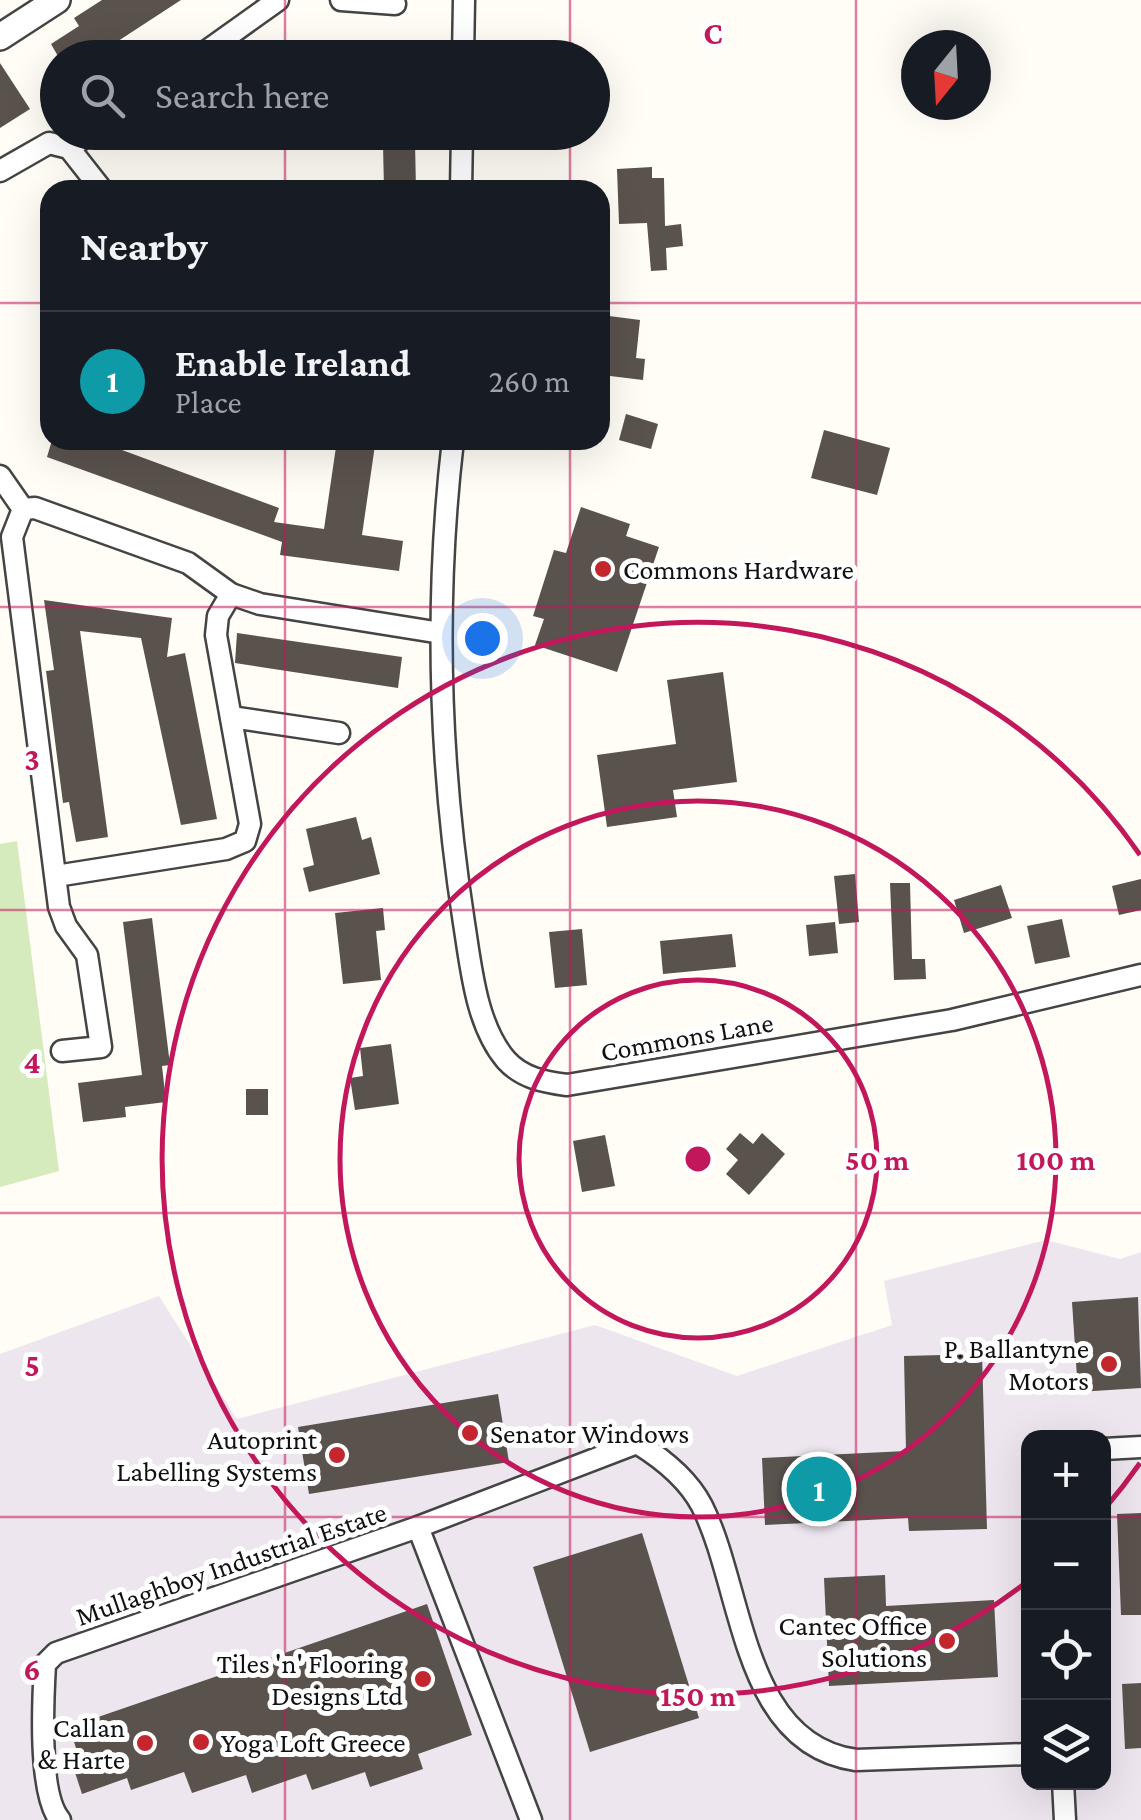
<!DOCTYPE html>
<meta charset="utf-8">
<style>
:root{--surface:#171b24;--page:#20242c;--text:#f1f3f6;--muted:#9ea1a6;--line:#363941;--accent:#c4262e}
body{margin:0;font-family:"Crimson Pro",serif;background:var(--page);color:var(--text)}
.controls{position:absolute;right:30px;bottom:30px;display:grid;overflow:hidden;border-radius:20px;box-shadow:0 10px 40px #0002}
.controls button{width:90px;height:90px;display:grid;place-items:center;padding:0;border:0;border-bottom:2px solid var(--line);background:var(--surface);color:var(--text);font:50px sans-serif}
.compass{position:absolute;left:901px;top:30px;width:90px;height:90px;border-radius:50%;background:var(--surface);box-shadow:0 10px 40px #0002;rotate:198deg}
.you{position:absolute;left:482px;top:638px;width:35px;height:35px;margin:-25px;border:8px solid #fff;border-radius:50%;background:#1a73e8;box-shadow:0 0 0 15px #1a73e833}
.badge{display:grid;place-items:center;width:65px;height:65px;border-radius:50%;background:var(--accent);color:#fff;font-size:32px;font-weight:700}
.pin{position:absolute;translate:-50% -50%;border:5px solid #fff;box-shadow:0 2px 10px #0006}
.list{margin:0;padding:0;list-style:none}
h2{display:flex;justify-content:space-between;align-items:center;height:130px;margin:0;padding:0 40px;font-size:42px}
h2 small{font-size:32px;font-weight:400;color:var(--muted)}
.list li{display:grid;grid-template-columns:65px 1fr auto;gap:30px;align-items:center;box-sizing:border-box;height:140px;padding:0 40px;border-top:2px solid var(--line)}
.list b{display:block;font-size:38px;white-space:nowrap}
.list p{margin:0;font-size:32px;white-space:nowrap;color:var(--muted)}
.list em{font-size:32px;font-style:normal;color:var(--muted)}
.icon{flex:none;width:55px;height:55px;fill:none;stroke:currentColor;stroke-width:2;stroke-linecap:round;stroke-linejoin:round}
.map{position:relative;flex:none;width:1141px;height:1820px;overflow:hidden}
.search{position:absolute;background:var(--surface);box-shadow:0 10px 40px #0002;left:40px;top:40px;width:570px;height:110px;display:flex;align-items:center;gap:25px;box-sizing:border-box;padding:0 35px;border-radius:55px;color:var(--muted);font-size:38px}
.panel{position:absolute;background:var(--surface);box-shadow:0 10px 40px #0002;left:40px;top:180px;width:570px;height:270px;border-radius:30px}
.map>svg:first-child{display:block}
.industrial{fill:#eee6ef;fill-rule:evenodd}
.green{fill:#d5ebbd}
.building{fill:#5a524d}
.lines{fill:none;stroke-linecap:round;stroke-linejoin:round}
.minor-casing{stroke:#444;stroke-width:25}
.tertiary-casing{stroke:#444;stroke-width:30}
.minor{stroke:#fff;stroke-width:20}
.tertiary{stroke:#fff;stroke-width:25}
.grid{fill:none;stroke:#c2185b;stroke-width:2.5;stroke-opacity:0.55}
.ring{fill:none;stroke:#c2185b;stroke-width:5}
.poi-dot{fill:#c4262e;stroke:#fff;stroke-width:4}
.labels{text-anchor:middle;dominant-baseline:central;stroke-width:10;stroke-linejoin:round;paint-order:stroke}
.poi-label{font-size:28px;fill:#111;stroke:#fff;text-anchor:end}
.street-label{font-size:28px;fill:#111;stroke:#fff}
.grid-label{font-size:32px;text-anchor:middle;font-weight:bold;fill:#c2185b;stroke:#fff;stroke-width:10;stroke-linejoin:round;paint-order:stroke}
.centre{fill:#c2185b;stroke:#fff;stroke-width:5}
.ring-label{font-size:30px;text-anchor:middle;font-weight:bold;fill:#c2185b;stroke:#fff;stroke-width:10;stroke-linejoin:round;paint-order:stroke}
</style>
<div class="map">
<svg width="1141" height="1820" viewBox="0 0 1141 1820">
<rect width="100%" height="100%" fill="#fffdf5"/>
<path class="industrial" d="M1046 1240 1120 1259 1141 1252V1820H0V1354L159 1296 237 1419 595 1325 737 1376 892 1325 884 1281ZM1028 1438H1104V1782H1028Z"/>
<path class="green" d="M17 841 59 1171 0 1187V844Z"/>
<g class="building">
<path d="M102 0H181L92 58H59L51 44 79 26 74 18Z"/>
<path d="M0 63 30 109 0 128Z"/>
<path d="M415 142 416 190H384L383 143Z"/>
<path d="M652 167V178H664L665 226 681 224 683 246 666 248 667 270 651 271 647 223 619 224 617 169Z"/>
<path d="M609 316 640 320 636 358 645 359 643 380 602 375Z"/>
<path d="M626 414 658 424 651 449 619 440Z"/>
<path d="M824 430 890 448 877 495 811 478Z"/>
<path d="M52 440H95L279 508 274 522 324 529 337 440 375 445 362 535 403 541 399 571 280 555 282 542 47 457Z"/>
<path d="M581 507 630 524 626 536 659 547 617 672 535 645 544 619 533 616 554 550 566 553Z"/>
<path d="M44 600 172 618 167 657 185 653 217 819 181 825 141 638 80 631 108 837 76 842 69 802 63 803 46 671 54 670Z"/>
<path d="M237 633 402 657 398 688 235 663Z"/>
<path d="M723 672 737 782 673 790 677 817 607 827 597 755 676 744 667 680Z"/>
<path d="M356 817 362 840 371 837 380 874 309 892 303 868 314 865 306 829Z"/>
<path d="M855 874 859 922 839 924 834 876Z"/>
<path d="M1141 879V910L1119 915 1112 886Z"/>
<path d="M890 883H910L912 959H925L926 979 894 980Z"/>
<path d="M1001 885 1012 918 964 933 954 900Z"/>
<path d="M383 908 385 930 376 931 381 980 343 984 335 913Z"/>
<path d="M152 918 170 1065 162 1066 166 1102 125 1107 126 1117 83 1122 78 1083 142 1075 123 922Z"/>
<path d="M1062 919 1070 957 1035 964 1027 926Z"/>
<path d="M835 922 838 953 809 956 806 925Z"/>
<path d="M582 929 587 985 555 988 549 932Z"/>
<path d="M732 934 736 967 663 974 660 941Z"/>
<path d="M391 1044 399 1104 355 1110 350 1078 363 1076 360 1048Z"/>
<rect x="246" y="1089" width="22" height="26"/>
<path d="M740 1133 753 1144 762 1133 785 1154 749 1195 726 1174 738 1160 726 1149Z"/>
<path d="M605 1135 615 1186 582 1192 573 1141Z"/>
<path d="M1138 1297 1141 1388 1078 1392 1072 1302Z"/>
<path d="M982 1354 987 1529 909 1531 908 1518 765 1525 762 1458 906 1451 904 1356Z"/>
<path d="M498 1394 509 1462 309 1494 298 1427Z"/>
<path d="M1141 1513V1615H1121L1117 1514Z"/>
<path d="M642 1533 699 1718 590 1752 533 1567Z"/>
<path d="M885 1575 886 1606 994 1600 998 1677 829 1686 824 1578Z"/>
<path d="M427 1604 472 1735 418 1754 423 1769 370 1787 365 1772 312 1790 306 1774 252 1793 246 1775 192 1793 184 1772 131 1790 127 1778 82 1794 68 1751 76 1748 69 1727Z"/>
<path d="M1141 1683V1748L1125 1749 1122 1684Z"/>
</g>
<g class="lines">
<defs>
<g id="minor">
<path d="M341 0 395 4"/>
<path d="M197 58 278 0"/>
<path d="M463 58 464 0"/>
<path d="M69 148 92 132"/>
<path d="M0 171 49 143 69 148 102 190"/>
<path d="M461 190 462 132"/>
<path d="M453 440C434 602 439 762 464 923 471 967 476 1025 506 1060 522 1078 544 1082 567 1085L952 1020 1141 975"/>
<path d="M0 476 23 509 12 537 59 907 66 926 87 955 101 1047 62 1051"/>
<path d="M23 509 35 508 188 563 231 594 260 604 441 633"/>
<path d="M231 717 339 733"/>
<path d="M56 876 226 849 245 841 250 824 216 635 218 616 231 594"/>
<path d="M1104 1449 1141 1447"/>
<path d="M418 1527 531 1820"/>
<path d="M1063 1782 1065 1820"/>
<path d="M60 1820C38 1794 43 1699 45 1664L56 1653 418 1527 637 1443C663 1459 688 1479 702 1506 744 1589 741 1744 856 1760L1028 1754"/>
</g>
<path id="tertiary" d="M0 37 57 0"/>
</defs>
<use href="#minor" class="minor-casing"/>
<use href="#tertiary" class="tertiary-casing"/>
<use href="#minor" class="minor"/>
<use href="#tertiary" class="tertiary"/>
</g>
<path class="grid" d="M285 0V58M570 0V58M856 0V1820M285 132V190M570 132V190M0 303H50M600 303H1141M285 440V1820M570 440V1820M0 607H1141M0 910H1141M0 1213H1141M0 1517H1028M1104 1517H1141"/>
<g class="ring">
<circle cx="698" cy="1159" r="179"/>
<circle cx="698" cy="1159" r="358"/>
<path d="M1140 1463A536 536 0 0 1 1106 1507M1028 1581A536 536 0 1 1 1140 855"/>
</g>
<g class="poi-dot">
<circle cx="603" cy="569" r="10"/>
<circle cx="1109" cy="1364" r="10"/>
<circle cx="470" cy="1433" r="10"/>
<circle cx="337" cy="1455" r="10"/>
<circle cx="947" cy="1641" r="10"/>
<circle cx="423" cy="1679" r="10"/>
<circle cx="201" cy="1742" r="10"/>
<circle cx="145" cy="1743" r="10"/>
</g>
<g class="labels">
<g class="poi-label">
<text x="623" y="569" text-anchor="start">Commons Hardware</text>
<text x="1089" y="1348">P. Ballantyne<tspan x="1089" dy="32">Motors</tspan></text>
<text x="490" y="1433" text-anchor="start">Senator Windows</text>
<text x="317" y="1439">Autoprint<tspan x="317" dy="32">Labelling Systems</tspan></text>
<text x="927" y="1625">Cantec Office<tspan x="927" dy="32">Solutions</tspan></text>
<text x="403" y="1663">Tiles 'n' Flooring<tspan x="403" dy="32">Designs Ltd</tspan></text>
<text x="125" y="1727">Callan<tspan x="125" dy="32">&amp; Harte</tspan></text>
<text x="221" y="1742" text-anchor="start">Yoga Loft Greece</text>
</g>
<g class="street-label">
<text transform="translate(687 1037) rotate(-10)">Commons Lane</text>
<text transform="translate(231 1564) rotate(-19)">Mullaghboy Industrial Estate</text>
</g>
</g>
<g class="grid-label">
<text x="713" y="44">C</text>
<text x="32" y="770">3</text>
<text x="32" y="1073">4</text>
<text x="32" y="1376">5</text>
<text x="32" y="1680">6</text>
</g>
<circle cx="698" cy="1159" r="15" class="centre"/>
<g class="ring-label">
<text x="877" y="1170">50 m</text>
<text x="1056" y="1170">100 m</text>
<text x="698" y="1706">150 m</text>
</g>
</svg>
<div class="controls">
<button>+</button>
<button>−</button>
<button><svg class="icon" aria-label="locate" viewBox="0 0 24 24"><circle cx="12" cy="12" r="6"/><path d="M12 2v4M12 18v4M2 12h4M18 12h4"/></svg></button>
<button><svg class="icon" aria-label="layers" viewBox="0 0 24 24"><path d="M12 4l9 5-9 5-9-5zM3 14l9 5 9-5"/></svg></button>
</div>
<svg class="compass" viewBox="-18 -18 36 36"><path d="M0-13l5 13h-10z" fill="#e53935"/><path d="M0 13l5-13h-10z" fill="#9ea1a6"/></svg>
<div class="you"></div>
<div class="pin badge" style="left:819px;top:1489px;background:#0f9aa8">1</div>
<div class="search"><svg class="icon" aria-label="search" viewBox="0 0 24 24"><circle cx="10" cy="10" r="6"/><path d="M15 15l6 6"/></svg>Search here</div>
<section class="panel">
<h2>Nearby<small></small></h2>
<ul class="list">
<li><span class="badge" style="background:#0f9aa8">1</span><div><b>Enable Ireland</b><p>Place</p></div><em>260 m</em></li>
</ul>
</section>
</div>
